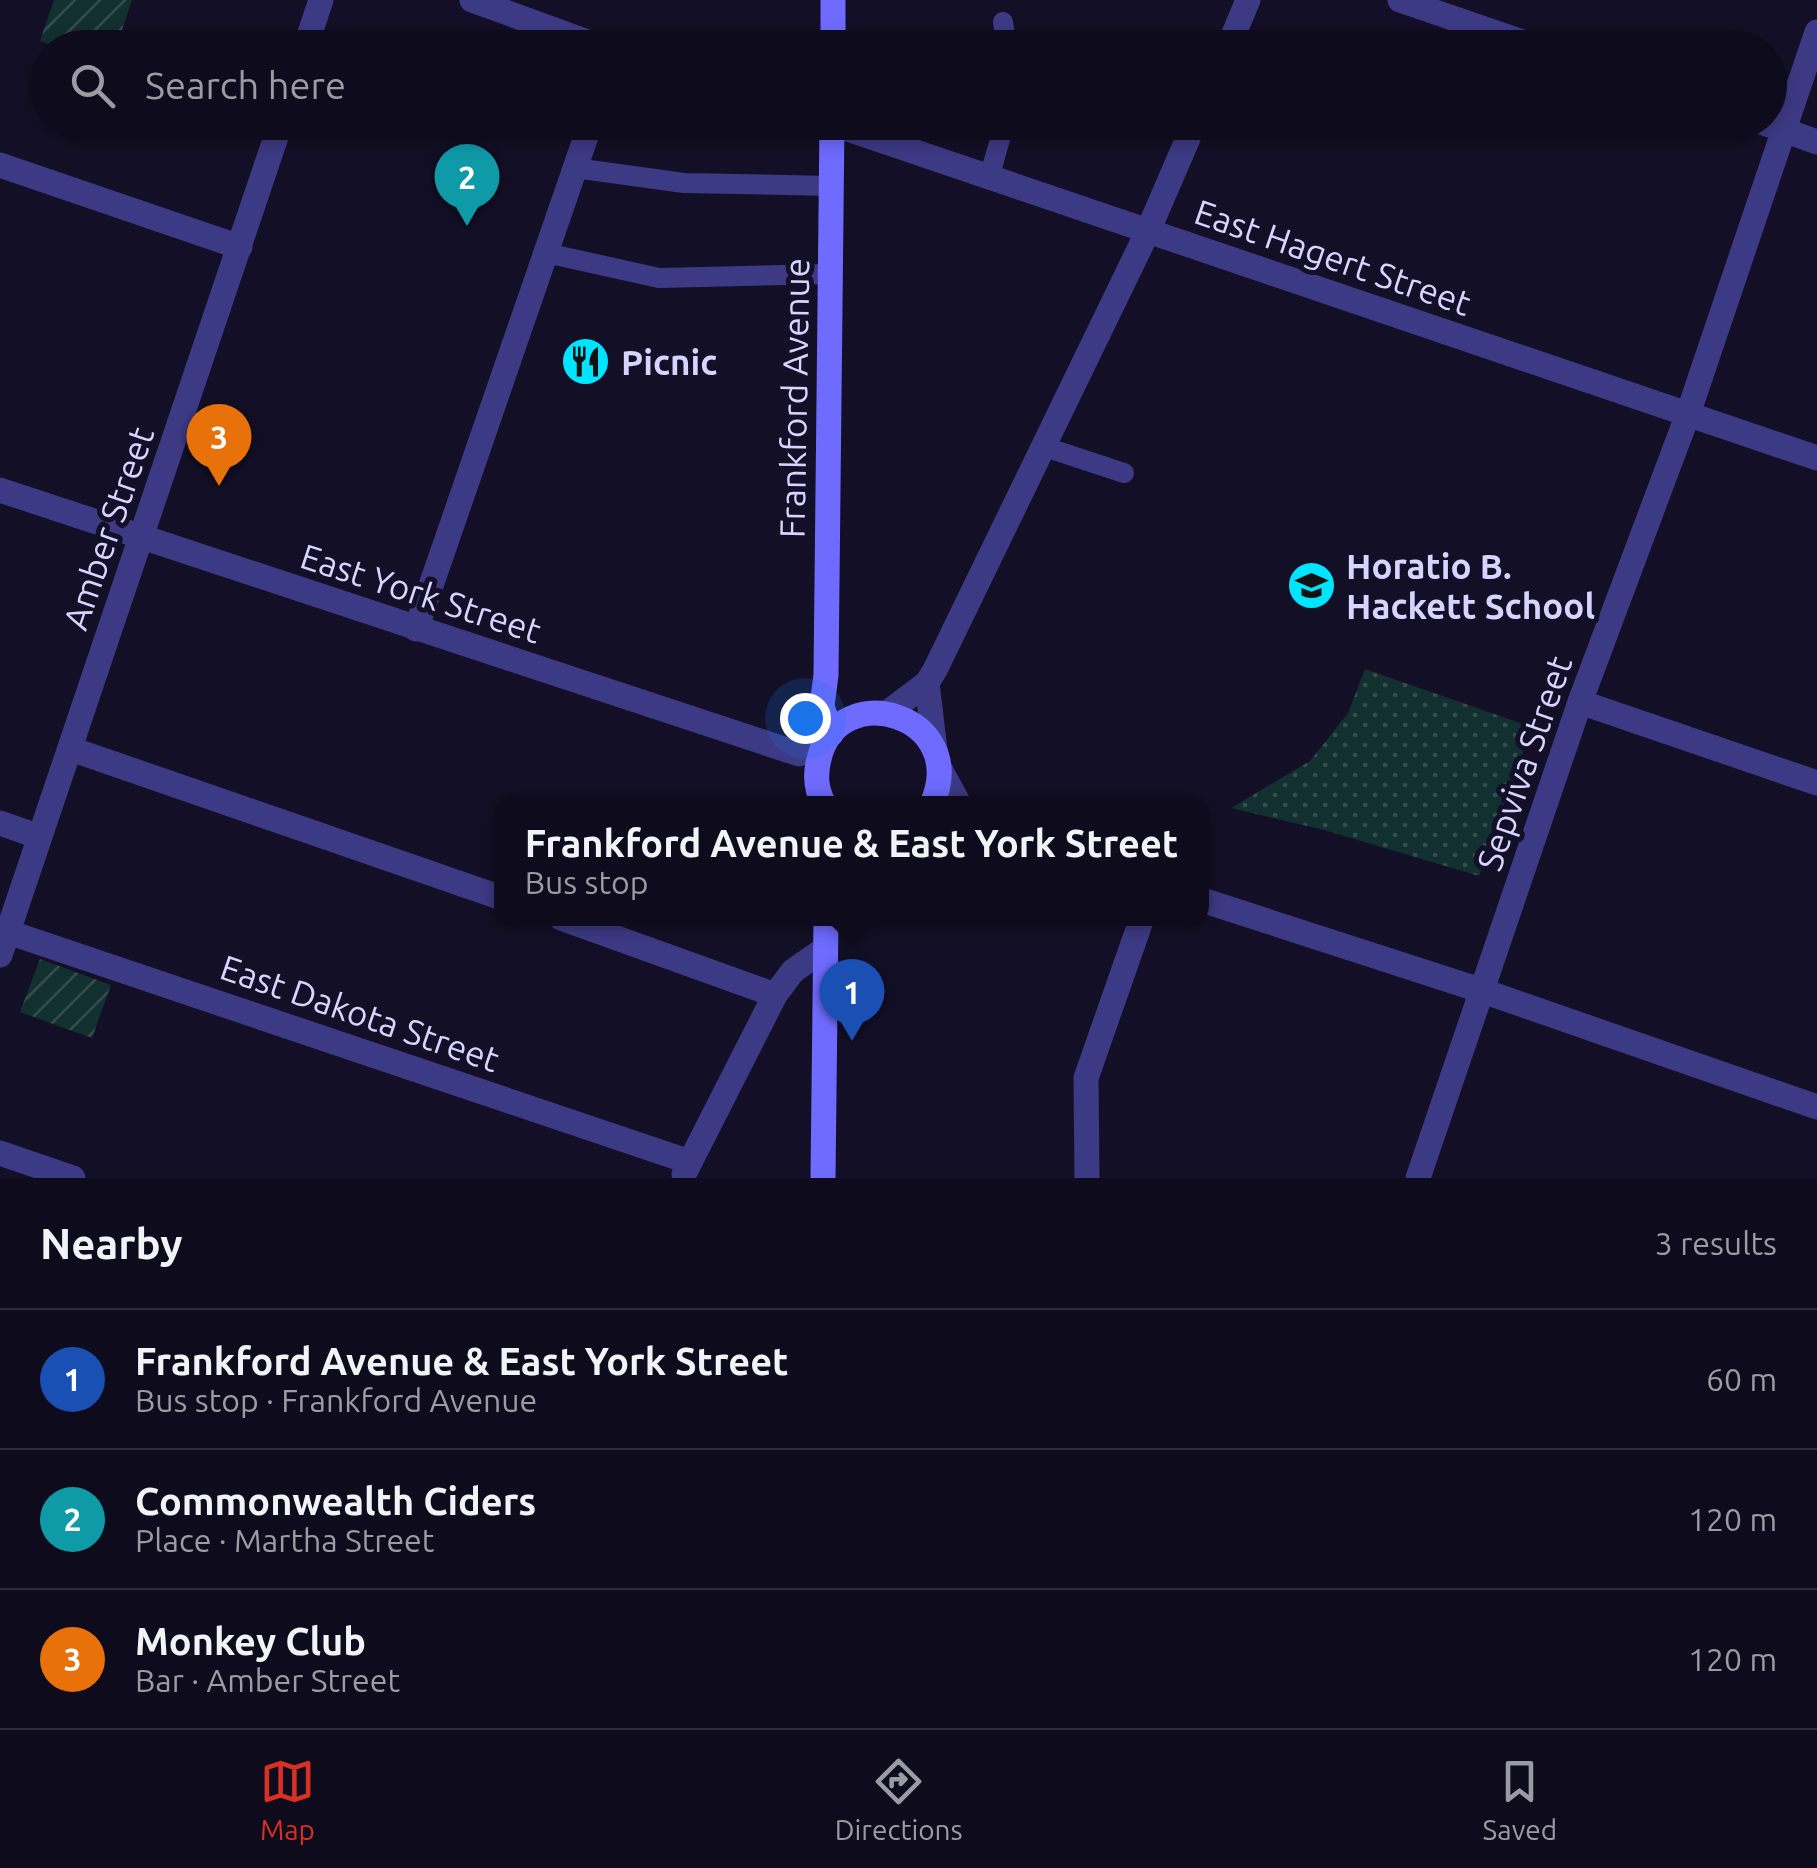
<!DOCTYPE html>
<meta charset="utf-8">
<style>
:root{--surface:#0e0b1c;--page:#1c1929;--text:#f1f3f6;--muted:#9b9ba3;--line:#2e2b3b;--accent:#d93025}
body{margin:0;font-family:Ubuntu,sans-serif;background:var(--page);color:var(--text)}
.you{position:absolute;left:805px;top:718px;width:35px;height:35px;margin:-25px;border:8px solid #fff;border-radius:50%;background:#1a73e8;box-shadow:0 0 0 15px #1a73e833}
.badge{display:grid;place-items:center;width:65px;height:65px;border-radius:50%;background:var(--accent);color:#fff;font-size:32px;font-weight:700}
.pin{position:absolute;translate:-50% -82px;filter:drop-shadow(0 2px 5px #0008)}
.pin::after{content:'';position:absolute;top:52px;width:35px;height:30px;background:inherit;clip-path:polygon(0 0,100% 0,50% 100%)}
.popup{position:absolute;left:494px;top:796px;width:715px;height:130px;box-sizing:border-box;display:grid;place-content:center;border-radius:20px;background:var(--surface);filter:drop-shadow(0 2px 8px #0005);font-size:32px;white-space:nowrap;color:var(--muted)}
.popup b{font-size:38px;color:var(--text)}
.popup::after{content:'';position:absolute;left:50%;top:100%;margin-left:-20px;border:20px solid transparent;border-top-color:var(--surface)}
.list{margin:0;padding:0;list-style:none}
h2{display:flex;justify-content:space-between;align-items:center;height:130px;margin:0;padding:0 40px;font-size:42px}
h2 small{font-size:32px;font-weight:400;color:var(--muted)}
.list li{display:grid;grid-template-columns:65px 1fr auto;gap:30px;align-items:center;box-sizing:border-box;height:140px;padding:0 40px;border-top:2px solid var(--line)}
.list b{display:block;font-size:38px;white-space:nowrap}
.list p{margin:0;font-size:32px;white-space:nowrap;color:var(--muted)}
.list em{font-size:32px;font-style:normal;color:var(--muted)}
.icon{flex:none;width:55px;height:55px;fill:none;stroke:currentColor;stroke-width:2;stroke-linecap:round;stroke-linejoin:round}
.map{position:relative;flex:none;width:1817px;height:1178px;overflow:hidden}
.search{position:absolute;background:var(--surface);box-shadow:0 5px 15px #0003;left:30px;right:30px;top:30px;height:110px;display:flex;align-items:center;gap:25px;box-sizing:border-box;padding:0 35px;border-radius:55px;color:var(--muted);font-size:38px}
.sheet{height:550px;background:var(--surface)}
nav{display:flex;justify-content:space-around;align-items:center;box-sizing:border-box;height:140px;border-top:2px solid var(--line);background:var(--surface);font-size:28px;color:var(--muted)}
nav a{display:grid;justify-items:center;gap:5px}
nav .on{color:var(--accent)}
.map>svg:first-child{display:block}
.park{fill:url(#park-dots)}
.garden{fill:url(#garden-furrows)}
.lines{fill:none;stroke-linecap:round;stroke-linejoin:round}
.service{stroke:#3d3a85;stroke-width:20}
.minor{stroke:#3d3a85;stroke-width:25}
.tertiary{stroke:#3d3a85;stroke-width:25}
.secondary{stroke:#6f6bff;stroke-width:25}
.labels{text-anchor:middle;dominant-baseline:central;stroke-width:10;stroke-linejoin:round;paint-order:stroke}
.street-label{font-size:35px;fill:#d9d4ff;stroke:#130f26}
.poi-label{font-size:35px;font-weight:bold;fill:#d9d4ff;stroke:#130f26;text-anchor:start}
</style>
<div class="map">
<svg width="1817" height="1178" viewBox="0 0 1817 1178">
<defs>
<pattern id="park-dots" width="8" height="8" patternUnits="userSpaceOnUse" patternTransform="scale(2.5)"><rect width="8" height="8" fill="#12302f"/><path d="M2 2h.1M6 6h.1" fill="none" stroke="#344d4e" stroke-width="1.8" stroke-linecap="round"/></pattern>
<pattern id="garden-furrows" width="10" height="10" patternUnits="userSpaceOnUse" patternTransform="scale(2.5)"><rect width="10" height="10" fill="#12302f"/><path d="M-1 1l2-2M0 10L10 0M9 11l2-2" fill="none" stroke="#344d4e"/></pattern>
</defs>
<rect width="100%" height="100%" fill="#130f26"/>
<path class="park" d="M1365 669 1532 727 1479 876 1324 830 1231 808 1310 761 1348 713Z"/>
<g class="garden">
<path d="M54 0H132L116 48 59 47 40 41Z"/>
<path d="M40 959 111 985 92 1038 20 1012Z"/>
</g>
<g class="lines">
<g class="service">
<path d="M1003 22 1007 48"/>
<path d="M575 168 684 183 832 186"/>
<path d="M989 178 1005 122"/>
<path d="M546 253 659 278 830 274"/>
<path d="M1045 447 1124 473"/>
</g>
<g class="minor">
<path d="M472 0 604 48"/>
<path d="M1400 0 1540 48"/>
<path d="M305 48 321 0"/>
<path d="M1228 48 1248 0"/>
<path d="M827 122 1817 458"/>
<path d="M1761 122 1817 142"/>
<path d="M0 165 240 247"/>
<path d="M0 490 799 754 821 748"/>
<path d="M416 629 591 122"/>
<path d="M927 683 935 750"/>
<path d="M1580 702 1817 783"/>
<path d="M887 713 927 683 935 670 1148 231 1195 122"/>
<path d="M71 749 502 898"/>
<path d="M940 769 959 804"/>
<path d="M0 823 37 836"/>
<path d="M1202 900 1483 991 1817 1107"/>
<path d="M561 918 775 995"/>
<path d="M8 932 690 1162"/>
<path d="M0 955 281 122"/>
<path d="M684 1174 775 995 793 971 823 950"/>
<path d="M1087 1178 1086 1078 1142 918"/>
<path d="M1418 1178 1580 702 1688 414 1817 32"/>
</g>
<path class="tertiary" d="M0 1153 73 1178"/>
<g class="secondary">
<path d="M833 48V0"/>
<path d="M831 734 822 706 826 675 832 122"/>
<path d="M824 804C816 790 815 774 819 759 838 676 971 715 932 804"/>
<path d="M823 1178 826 918"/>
</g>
</g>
<defs>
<symbol id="restaurant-disc" viewBox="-11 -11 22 22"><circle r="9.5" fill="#00e5ff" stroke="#130f26"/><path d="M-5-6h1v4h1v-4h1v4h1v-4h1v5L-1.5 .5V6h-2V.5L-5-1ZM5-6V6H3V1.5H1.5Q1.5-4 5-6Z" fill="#111"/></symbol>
<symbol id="school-disc" viewBox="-11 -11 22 22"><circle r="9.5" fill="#00e5ff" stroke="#130f26"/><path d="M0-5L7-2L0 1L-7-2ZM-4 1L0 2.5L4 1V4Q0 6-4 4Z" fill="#111"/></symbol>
</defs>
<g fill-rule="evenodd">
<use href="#restaurant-disc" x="558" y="334" width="55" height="55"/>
<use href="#school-disc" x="1284" y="558" width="55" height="55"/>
</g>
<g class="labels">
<g class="street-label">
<text transform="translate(1333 257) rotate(19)">East Hagert Street</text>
<text transform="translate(794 398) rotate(-89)">Frankford Avenue</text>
<text transform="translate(108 528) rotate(-71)">Amber Street</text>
<text transform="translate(421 593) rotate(18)">East York Street</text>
<text transform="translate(1524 763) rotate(-71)">Sepviva Street</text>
<text transform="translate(360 1013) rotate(19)">East Dakota Street</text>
</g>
<g class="poi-label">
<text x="621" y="362">Picnic</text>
<text x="1346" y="566">Horatio B.<tspan x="1346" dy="40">Hackett School</tspan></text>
</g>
</g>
</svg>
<div class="you"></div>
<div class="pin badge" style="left:852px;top:1041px;background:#1a4fb4">1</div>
<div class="popup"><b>Frankford Avenue &amp; East York Street</b>Bus stop</div>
<div class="pin badge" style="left:467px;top:226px;background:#0f9aa8">2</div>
<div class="pin badge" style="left:219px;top:486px;background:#e8710a">3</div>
<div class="search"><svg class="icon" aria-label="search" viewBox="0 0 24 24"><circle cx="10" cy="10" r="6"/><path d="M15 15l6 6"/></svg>Search here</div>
</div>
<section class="sheet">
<h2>Nearby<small>3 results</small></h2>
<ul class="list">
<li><span class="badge" style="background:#1a4fb4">1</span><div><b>Frankford Avenue &amp; East York Street</b><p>Bus stop · Frankford Avenue</p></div><em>60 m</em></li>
<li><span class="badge" style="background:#0f9aa8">2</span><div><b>Commonwealth Ciders</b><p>Place · Martha Street</p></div><em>120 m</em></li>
<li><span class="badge" style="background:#e8710a">3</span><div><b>Monkey Club</b><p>Bar · Amber Street</p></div><em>120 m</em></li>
</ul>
</section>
<nav>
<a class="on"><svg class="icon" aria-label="map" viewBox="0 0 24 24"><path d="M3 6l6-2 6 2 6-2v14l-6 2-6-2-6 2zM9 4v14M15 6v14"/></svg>Map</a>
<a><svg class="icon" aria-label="directions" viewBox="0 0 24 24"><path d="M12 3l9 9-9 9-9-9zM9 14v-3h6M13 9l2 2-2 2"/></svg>Directions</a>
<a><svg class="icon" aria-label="saved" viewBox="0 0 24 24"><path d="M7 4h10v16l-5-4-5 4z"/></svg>Saved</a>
</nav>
